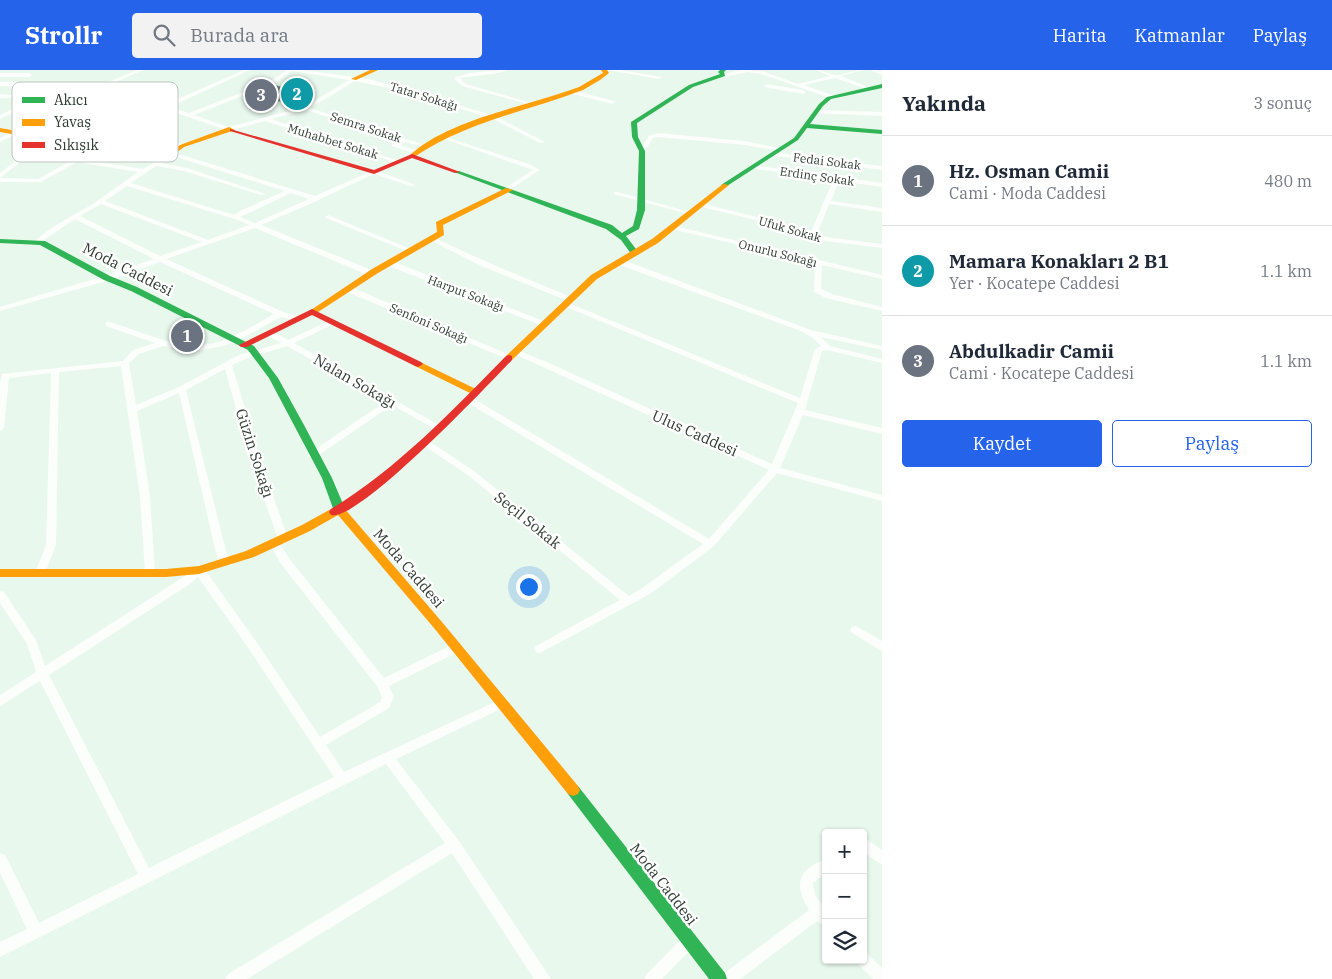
<!DOCTYPE html>
<html lang="tr">
<meta charset="utf-8">
<style>
:root{--surface:#fff;--page:#f2f2f3;--text:#1f2937;--muted:#747a83;--line:#e0e1e3;--accent:#2563eb}
body{margin:0;font-family:"IBM Plex Serif",serif;background:var(--page);color:var(--text)}
.controls{position:absolute;right:15px;bottom:15px;display:grid;overflow:hidden;border-radius:5px;box-shadow:0 1px 4px #0004}
.controls button{width:45px;height:45px;display:grid;place-items:center;padding:0;border:0;border-bottom:1px solid var(--line);background:var(--surface);color:var(--text);font:25px sans-serif}
.you{position:absolute;left:528px;top:516px;width:18px;height:18px;margin:-12px;border:4px solid #fff;border-radius:50%;background:#1a73e8;box-shadow:0 0 0 8px #1a73e833}
.badge{display:grid;place-items:center;width:32px;height:32px;border-radius:50%;background:var(--accent);color:#fff;font-size:16px;font-weight:700}
.pin{position:absolute;translate:-50% -50%;border:2px solid #fff;box-shadow:0 1px 5px #0006}
.list{margin:0;padding:0;list-style:none}
h2{display:flex;justify-content:space-between;align-items:center;height:65px;margin:0;padding:0 20px;font-size:21px}
h2 small{font-size:16px;font-weight:400;color:var(--muted)}
.list li{display:grid;grid-template-columns:32px 1fr auto;gap:15px;align-items:center;box-sizing:border-box;height:90px;padding:0 20px;border-top:1px solid var(--line)}
.list b{display:block;font-size:19px;white-space:nowrap}
.list p{margin:0;font-size:16px;white-space:nowrap;color:var(--muted)}
.list em{font-size:16px;font-style:normal;color:var(--muted)}
.actions{display:flex;gap:10px;padding:15px 20px}
.actions a{flex:1;padding:11px 0;border:1px solid var(--accent);border-radius:5px;text-align:center;font-size:18px;color:var(--accent)}
.actions .main{background:var(--accent);color:#fff}
.icon{flex:none;width:28px;height:28px;fill:none;stroke:currentColor;stroke-width:2;stroke-linecap:round;stroke-linejoin:round}
.map{position:relative;flex:none;width:882px;height:909px;overflow:hidden}
header{display:flex;align-items:center;gap:30px;box-sizing:border-box;height:70px;padding:0 25px;background:var(--accent);color:#fff}
header strong{font-size:24px}
nav{display:flex;gap:28px;margin-inline-start:auto;font-size:18px}
.search{width:350px;height:45px;background:var(--page);display:flex;align-items:center;gap:12px;box-sizing:border-box;padding:0 18px;border-radius:5px;color:var(--muted);font-size:19px}
main{display:flex}
aside{flex:1;background:var(--surface)}
.map>svg:first-child{display:block}
.building{fill:#7e9286}
.lines{fill:none;stroke-linecap:round;stroke-linejoin:round}
.street{fill:#fcfefc;fill-rule:evenodd}
.fast{fill:#30b455;fill-rule:evenodd}
.slow{fill:#ff9f0a;fill-rule:evenodd}
.jam{fill:#e5322d;fill-rule:evenodd}
.labels{text-anchor:middle;dominant-baseline:central;stroke-width:5;stroke-linejoin:round;paint-order:stroke}
.far-street-label{font-size:12px;fill:#2f3d34;stroke:#fff}
.street-label{font-size:15px;fill:#2f3d34;stroke:#fff}
.key{fill:#fff;stroke:#c1c5c2;stroke-width:1}
.key-label{font-size:14px;fill:#2f3d34}
</style>
<header>
<strong>Strollr</strong>
<div class="search"><svg class="icon" aria-label="search" viewBox="0 0 24 24"><circle cx="10" cy="10" r="6"/><path d="M15 15l6 6"/></svg>Burada ara</div>
<nav><a>Harita</a><a>Katmanlar</a><a>Paylaş</a></nav>
</header>
<main>
<div class="map">
<svg width="882" height="909" viewBox="0 0 882 909">
<rect width="100%" height="100%" fill="#e8f8ed"/>
<g class="building">
<path d="M274 15 315 24 295 35 269 29 264 32 245 29Z"/>
<path d="M190 258 205 263 191 273 175 268Z"/>
</g>
<g class="lines">
<g class="street">
<path d="M137 0H143L100 19 164 35 244 0H250L170 37 189 43 269 12 287 0H303L369 9 495 46 545 72 540 73 491 48 394 19 355 11 310 38 428 76V78L405 72 399 75 419 81V83L417 84 392 76V74L400 70 306 40 271 49 402 92 397 93 265 51 229 61 168 40 152 43 126 54 184 75V77H180L122 57 92 74 94 76 81 89 143 99 172 82 315 126 374 100 416 115 411 116 374 104 320 129 319 130 261 155 374 201V205H368L255 158 166 189 283 242 303 249 299 251 281 247 235 272 219 277 201 280H185L163 276 139 284 129 293 136 335 179 317 239 285 281 273 267 265V261H273L288 270 331 250H334V254L294 273 444 358 443 360H437L392 335 316 387H310L308 385 310 383 386 331 287 276 245 289 232 295 259 385 288 469 283 472 278 469 249 385 225 299 186 320 227 485 236 492 231 496 218 489 217 487 179 323 137 341 150 426 155 503 150 507 145 503 140 426 121 296 59 302 56 475 45 503 40 507 35 503 46 475 51 303 9 308 4 358 0 361V314L2 304 123 291 133 280 155 273 106 256V252H109C149 263 187 287 229 268 245 262 259 252 274 244L160 192 110 210 0 241V237L104 206 154 189 75 149 39 173 34 172C50 156 72 147 91 135 96 133 95 131 100 129L138 102 77 92 41 112H0V108L38 109 74 89 87 77 84 75 85 74 118 53 159 37 96 21 15 61 17 63 16 64 0 72V68L8 64 6 62 7 61 90 20 81 18 59 17 43 29 0 49V45L34 29 0 28V24L40 27 52 17 0 16V12L81 14 95 18ZM292 1 349 10 304 37 229 57 194 45 273 14ZM173 86 285 121 240 141 234 145 131 113 156 96 184 101 261 125 266 124 187 98 160 93ZM127 116 241 151 249 155 208 170 105 131ZM291 123 309 129 255 153 240 147ZM101 134 202 172 160 186 80 146Z"/>
<path d="M500 0H507L499 3 460 8 466 14 531 33V35L462 16 454 8 469 3Z"/>
<path d="M608 0H620L662 7 659 9Z"/>
<path d="M741 0 762 1 798 14 830 6 816 0C823 0 828 4 835 5 844 5 854 0 863 0L841 6 871 18 866 19 835 8 804 15 835 26V28L833 29 761 4 748 2 723 7 720 5Z"/>
<path d="M872 0 882 1V5L872 1Z"/>
<path d="M0 3H29L32 5 29 7H0Z"/>
<path d="M766 14 803 20 806 22 803 24 764 17Z"/>
<path d="M572 20 614 31 615 32 612 34 570 23 569 22Z"/>
<path d="M816 40 882 42V46L814 43V41Z"/>
<path d="M658 63 745 71 784 79 781 81 745 75 658 67 653 68 644 82H640L639 81 649 66Z"/>
<path d="M442 66 529 94 540 100 509 120H505V118L533 100 442 68Z"/>
<path d="M45 68 50 69 0 108V103Z"/>
<path d="M772 82 882 96V100L770 85V83Z"/>
<path d="M751 95 882 113V117L839 111 831 131 882 138V142L829 134 817 164 826 167 882 174V178L825 171 789 158 698 136 697 135 700 133 793 156 811 162 833 110 749 98V96Z"/>
<path d="M614 122H618L693 143 688 144 614 124Z"/>
<path d="M328 145 413 180 414 181 409 182 326 148 325 147Z"/>
<path d="M674 156 882 205V209L822 195 821 219 832 224 882 237V241L826 228 814 222 815 193 672 159 671 158Z"/>
<path d="M430 168H434L487 192 573 228 569 230H566L481 196 430 170Z"/>
<path d="M617 190H623L811 260 882 276V280L821 267 830 276 882 289V293L827 280 822 281 805 340 882 358V364L803 345 780 398 882 425V431L777 403 714 476 650 524 540 583 536 582 534 579 536 576 620 530 469 406 423 375 421 373 423 371H429L475 402 629 526 642 518 703 474 465 331 464 329 465 327H471L709 469 769 400 510 282 514 280H517L549 293 772 394 798 333 559 234 560 232H566L800 328 815 279 821 276 813 268 801 261 617 194Z"/>
<path d="M386 191H392L548 253 544 255H541L386 195Z"/>
<path d="M345 217H351L514 287 510 289H507L345 221Z"/>
<path d="M274 470 278 471 289 488 384 608 452 575H460L462 578 460 581 389 616 394 627 389 638 326 675 344 702 497 631 501 629 505 631 507 634 505 637 396 689 459 771 551 909H534L452 783 247 909H225L228 904 445 773 386 694 0 887V872L27 859 0 803V783L5 785 39 853 138 804 40 611 0 636V625L36 602 27 574 0 533V521L4 522 36 570 45 596 182 508 195 497H203L255 570 320 667 380 632 382 627 377 616 281 494 269 473ZM198 507 247 576 334 707 149 798 49 605 190 514Z"/>
<path d="M856 556 882 571V581L852 563 850 560 852 557Z"/>
<path d="M863 767 882 780V794L877 792 863 781Z"/>
<path d="M826 789V803L813 813 815 825 826 840V857L817 851 740 909H720L723 904 809 840C793 815 798 799 826 789Z"/>
<path d="M689 864 694 866 696 871 694 876 662 909H644L647 904 684 866Z"/>
<path d="M863 882 868 884 882 898V909H873L858 894 856 890H863Z"/>
</g>
<g class="fast">
<path d="M720 0H726L724 2 725 6 693 17 637 53 638 67 645 81V140L639 159 626 166 639 183 638 185H632L621 170 606 159 454 102 459 101 612 155 622 163 633 156 637 140 639 81 632 67 631 52 689 15 720 4 718 2Z"/>
<path d="M882 14V18L831 29 823 36 810 54 882 60V64L807 58 798 70 727 116 721 115 794 68 819 34 827 27Z"/>
<path d="M0 169 45 171 110 206 137 217 254 276 278 308 304 355 332 408 346 441 344 444 340 445 334 441 322 408 269 308 248 280 131 221 104 210 40 175 0 173Z"/>
<path d="M573 714 578 716 725 903 727 909H709L568 724 566 720 568 716Z"/>
</g>
<g class="slow">
<path d="M370 0H378L356 10 351 9Z"/>
<path d="M601 0H607L609 3 600 10 583 20C525 42 468 51 414 87L409 86C448 49 529 36 579 17L603 3Z"/>
<path d="M229 57 235 60 184 77 172 86 87 77 0 62V58L87 73 171 82 180 75Z"/>
<path d="M723 114 729 115 658 173 597 209 512 290H506V286L591 205 652 169Z"/>
<path d="M506 118 513 120 443 155 444 165 378 203 315 244 312 245 308 242 372 199 437 162 436 152Z"/>
<path d="M418 291 478 320 480 322 475 325 472 324 415 296 413 294Z"/>
<path d="M340 437 344 438 442 552 578 716 580 720 578 724 573 726 568 724 434 558 338 445 310 461 254 487 199 504 166 507H0V499H166L199 496 246 481 302 455 331 439Z"/>
</g>
<g class="jam">
<path d="M230 59 374 100 412 84 460 102 455 103 412 88 374 104 230 61Z"/>
<path d="M312 239 421 292 423 294 418 297 415 296 312 245 247 277H241L239 275Z"/>
<path d="M509 285 512 286V290C489 314 359 452 331 445L329 442 331 439C398 398 451 342 506 286Z"/>
</g>
</g>
<g class="labels">
<g class="far-street-label">
<text transform="translate(424 26) rotate(17)">Tatar Sokağı</text>
<text transform="translate(366 57) rotate(18)">Semra Sokak</text>
<text transform="translate(333 71) rotate(17)">Muhabbet Sokak</text>
<text transform="translate(827 91) rotate(7)">Fedai Sokak</text>
<text transform="translate(817 106) rotate(8)">Erdinç Sokak</text>
<text transform="translate(790 159) rotate(16)">Ufuk Sokak</text>
<text transform="translate(778 183) rotate(14)">Onurlu Sokağı</text>
<text transform="translate(466 223) rotate(21)">Harput Sokağı</text>
<text transform="translate(429 253) rotate(23)">Senfoni Sokağı</text>
</g>
<g class="street-label">
<text transform="translate(128 199) rotate(27)">Moda Caddesi</text>
<text transform="translate(355 311) rotate(30)">Nalan Sokağı</text>
<text transform="translate(695 363) rotate(24)">Ulus Caddesi</text>
<text transform="translate(255 383) rotate(72)">Güzin Sokağı</text>
<text transform="translate(528 450) rotate(39)">Seçil Sokak</text>
<text transform="translate(409 498) rotate(49)">Moda Caddesi</text>
<text transform="translate(664 814) rotate(52)">Moda Caddesi</text>
</g>
</g>
<rect x="12" y="12" width="166" height="80" rx="8" class="key"/>
<rect x="22" y="27" width="23" height="6" fill="#30b455"/>
<rect x="22" y="49" width="23" height="7" fill="#ff9f0a"/>
<rect x="22" y="72" width="23" height="6" fill="#e5322d"/>
<g class="key-label">
<text x="54" y="35">Akıcı</text>
<text x="54" y="57">Yavaş</text>
<text x="54" y="80">Sıkışık</text>
</g>
</svg>
<div class="controls">
<button>+</button>
<button>−</button>
<button><svg class="icon" aria-label="layers" viewBox="0 0 24 24"><path d="M12 4l9 5-9 5-9-5zM3 14l9 5 9-5"/></svg></button>
</div>
<div class="you"></div>
<div class="pin badge" style="left:187px;top:266px;background:#6b7280">1</div>
<div class="pin badge" style="left:297px;top:24px;background:#0f9aa8">2</div>
<div class="pin badge" style="left:261px;top:25px;background:#6b7280">3</div>
</div>
<aside>
<h2>Yakında<small>3 sonuç</small></h2>
<ul class="list">
<li><span class="badge" style="background:#6b7280">1</span><div><b>Hz. Osman Camii</b><p>Cami · Moda Caddesi</p></div><em>480 m</em></li>
<li><span class="badge" style="background:#0f9aa8">2</span><div><b>Mamara Konakları 2 B1</b><p>Yer · Kocatepe Caddesi</p></div><em>1.1 km</em></li>
<li><span class="badge" style="background:#6b7280">3</span><div><b>Abdulkadir Camii</b><p>Cami · Kocatepe Caddesi</p></div><em>1.1 km</em></li>
</ul>
<div class="actions"><a class="main">Kaydet</a><a>Paylaş</a></div>
</aside>
</main>
